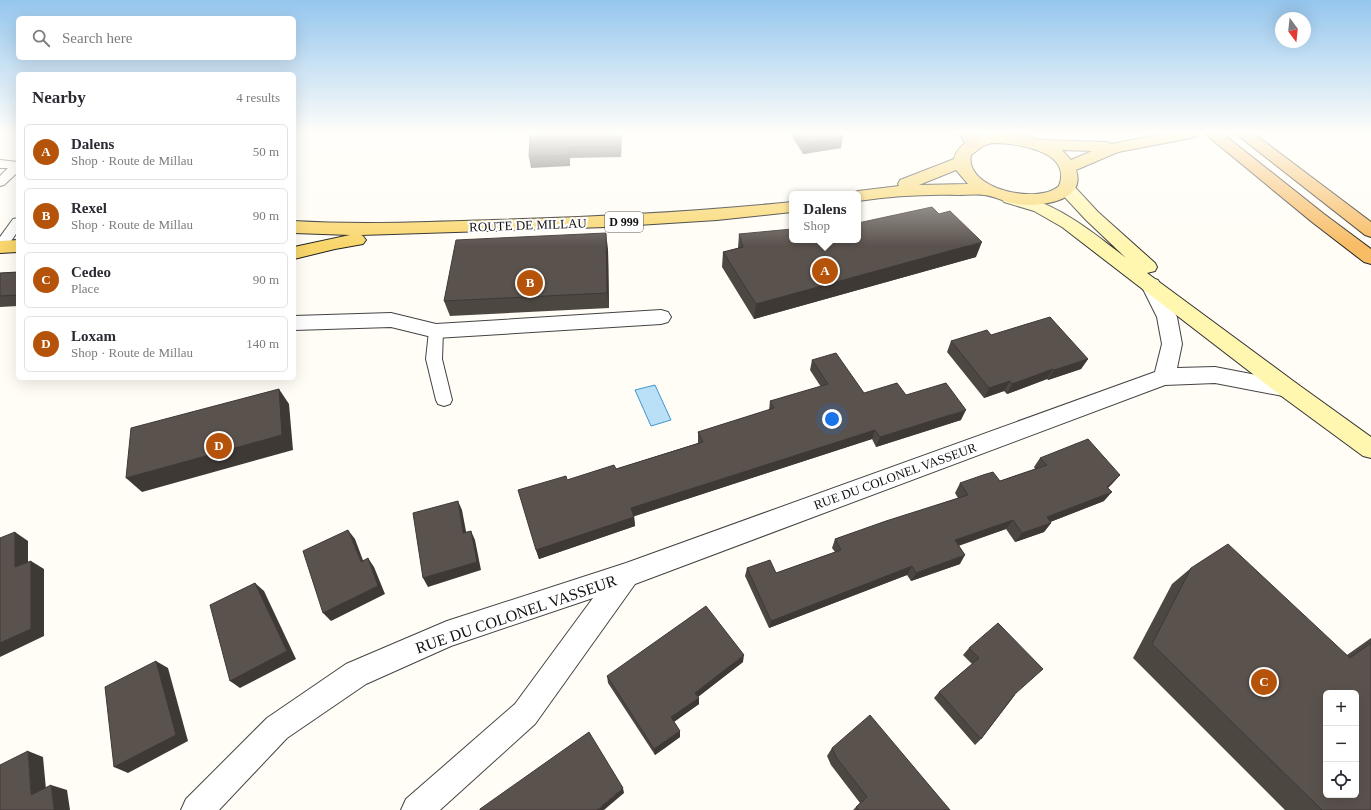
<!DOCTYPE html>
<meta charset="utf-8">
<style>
:root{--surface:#fff;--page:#f7f7f7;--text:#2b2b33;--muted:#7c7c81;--line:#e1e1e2;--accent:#b45309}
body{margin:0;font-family:"Times New Roman",serif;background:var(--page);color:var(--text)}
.controls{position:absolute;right:12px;bottom:12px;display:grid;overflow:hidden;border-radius:6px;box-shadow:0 4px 16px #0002}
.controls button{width:36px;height:36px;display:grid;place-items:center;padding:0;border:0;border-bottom:1px solid var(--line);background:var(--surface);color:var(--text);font:20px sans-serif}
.compass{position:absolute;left:1275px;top:12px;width:36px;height:36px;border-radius:50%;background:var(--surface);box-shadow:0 4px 16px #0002;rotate:165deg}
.you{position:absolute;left:832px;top:419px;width:14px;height:14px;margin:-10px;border:3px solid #fff;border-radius:50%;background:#1a73e8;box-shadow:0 0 0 6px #1a73e833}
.badge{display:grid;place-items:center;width:26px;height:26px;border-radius:50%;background:var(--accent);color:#fff;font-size:13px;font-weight:700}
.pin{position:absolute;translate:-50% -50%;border:2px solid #fff;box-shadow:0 1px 4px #0006}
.popup{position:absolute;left:789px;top:191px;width:72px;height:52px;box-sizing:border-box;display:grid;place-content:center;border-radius:6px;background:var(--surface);filter:drop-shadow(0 1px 3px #0005);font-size:13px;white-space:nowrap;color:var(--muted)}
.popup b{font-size:15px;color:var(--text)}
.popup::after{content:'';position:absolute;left:50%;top:100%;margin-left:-8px;border:8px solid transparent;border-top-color:var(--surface)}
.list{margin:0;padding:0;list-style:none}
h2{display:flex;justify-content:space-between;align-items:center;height:52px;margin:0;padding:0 16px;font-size:17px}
h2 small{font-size:13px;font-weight:400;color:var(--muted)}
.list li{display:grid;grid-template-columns:26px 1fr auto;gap:12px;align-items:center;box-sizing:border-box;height:56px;margin:0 8px 8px;padding:0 8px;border:1px solid var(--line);border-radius:6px}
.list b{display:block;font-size:15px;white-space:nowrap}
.list p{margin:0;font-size:13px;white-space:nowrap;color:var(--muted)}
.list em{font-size:13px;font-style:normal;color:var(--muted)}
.icon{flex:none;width:22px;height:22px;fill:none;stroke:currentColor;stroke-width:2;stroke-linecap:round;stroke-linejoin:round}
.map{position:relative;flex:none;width:1371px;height:810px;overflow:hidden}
.search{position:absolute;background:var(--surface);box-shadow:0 4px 16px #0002;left:16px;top:16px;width:280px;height:44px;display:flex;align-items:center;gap:10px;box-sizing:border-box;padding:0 14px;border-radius:6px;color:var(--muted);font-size:15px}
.panel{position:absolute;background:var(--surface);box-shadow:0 4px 16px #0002;left:16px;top:72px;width:280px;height:308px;border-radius:6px}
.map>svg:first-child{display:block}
.water{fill:#b9e0f7;stroke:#3f96cf}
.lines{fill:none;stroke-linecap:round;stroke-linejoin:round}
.service-casing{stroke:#444;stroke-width:2}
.minor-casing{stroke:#444;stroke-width:2}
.secondary-casing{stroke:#333;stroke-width:2}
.primary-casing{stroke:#222;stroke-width:2}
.trunk-casing{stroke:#222;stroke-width:2}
.service{fill:#fff;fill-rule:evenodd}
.minor{fill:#fff;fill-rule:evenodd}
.secondary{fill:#fff6b0;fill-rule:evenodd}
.primary{fill:#f9d66b;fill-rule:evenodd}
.trunk{fill:#f7bc64;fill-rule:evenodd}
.wall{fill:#4d4742}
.shaded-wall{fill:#3f3936}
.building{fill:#5a524d;stroke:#3f3936;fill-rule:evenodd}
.labels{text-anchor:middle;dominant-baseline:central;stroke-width:4;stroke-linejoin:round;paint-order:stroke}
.shield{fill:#fff;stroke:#585858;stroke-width:1}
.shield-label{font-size:12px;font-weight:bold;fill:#111}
.street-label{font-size:13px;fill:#111;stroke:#fff}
.near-street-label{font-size:16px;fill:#111;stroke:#fff}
</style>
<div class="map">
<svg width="1371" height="810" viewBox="0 0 1371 810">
<rect width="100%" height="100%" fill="#fffdf5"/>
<path class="water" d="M655 385 671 420 651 426 635 390Z"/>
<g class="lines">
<defs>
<g id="service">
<path d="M0 160 18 162V172L4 185 0 186V176L8 168H0Z"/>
<path d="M18 218V231L5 250 0 251V237L13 219Z"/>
<path d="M436 326 441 327 443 331 442 359 452 400 450 404 444 406 438 404 436 400 426 359 429 331 431 327Z"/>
</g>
<g id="minor">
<path d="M1151 278 1158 280 1177 317 1182 344 1177 368 1215 367 1288 381 1296 383 1299 389 1296 395 1288 397 1215 383 1165 385 635 584 535 724 440 810H401L406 799 515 704 593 598 451 646 366 684 287 738 219 810H181L186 799 267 718 346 664 447 621 626 563 1155 372 1162 344 1157 317 1141 285 1144 280Z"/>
<path d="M661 310 668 312 671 317 668 322 661 324 436 338 391 327 294 330V316L391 313 436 324Z"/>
</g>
<path id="secondary" d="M1066 183 1072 184 1098 212 1155 263 1157 267 1155 271 1147 273 1296 383 1371 437V458L1363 456 1280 395 1062 227 1034 211 1004 202 1001 198 1004 194C1012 192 1019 195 1028 198 1065 209 1095 234 1126 258L1086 220 1060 192 1058 188 1060 184Z"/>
<g id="primary">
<path d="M991 133 1011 134 1041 140 1106 142 1112 144 1167 133H1199L1197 136 1191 138 1118 152 1076 170C1087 203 1037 207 1016 204 1005 202 994 196 984 195 976 194 967 195 959 195 925 194 892 196 858 201V194H851L858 191 899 186 898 184 900 180 954 159C958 142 976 137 991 133ZM992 143C1015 143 1073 150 1059 186 1038 205 964 189 971 155L983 146ZM1062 150 1092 151 1071 160ZM956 170 968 184 919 185Z"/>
<path d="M792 202V212L717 220 606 227 361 235 363 236 366 240 363 244 335 249 294 259V247L350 235 294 233V221C361 225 427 222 493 220 593 217 693 212 792 202Z"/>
<path d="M18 240V252L0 253V241Z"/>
</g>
<g id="trunk">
<path d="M959 133H975L981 144 979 147 973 149 967 147Z"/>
<path d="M1003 133C1014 132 1029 131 1036 141L1034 144 1028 146 1022 144 1005 136Z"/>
<path d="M1204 133H1222L1324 214 1371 249V264L1364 262 1312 222Z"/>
<path d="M1235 133H1253L1371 222V237L1365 235Z"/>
</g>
</defs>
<use href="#service" class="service-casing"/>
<use href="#minor" class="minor-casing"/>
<use href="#secondary" class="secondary-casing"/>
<use href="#primary" class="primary-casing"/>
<use href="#trunk" class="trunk-casing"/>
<use href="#service" class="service"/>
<use href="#minor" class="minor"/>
<use href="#secondary" class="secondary"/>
<use href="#primary" class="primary"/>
<use href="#trunk" class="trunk"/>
</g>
<g class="wall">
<path d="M622 133 621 157 570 158V166L531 168 529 157Z"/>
<path d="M790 133H840L841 148 803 154Z"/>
<path d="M939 214 976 257 754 319 722 267 723 252 738 248 739 234 792 240Z"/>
<path d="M608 249 609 308 450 316 444 301Z"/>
<path d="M18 272V306L0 307V273Z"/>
<path d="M991 335 1088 359 1081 369 1048 380 1047 379 1007 394 1004 391 984 398 947 352 951 341Z"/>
<path d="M812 360 864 393 906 395 961 420 876 447 872 439 634 516 635 526 539 559 536 550 567 480 616 469 698 443V432L769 410 770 401 821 387 810 370Z"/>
<path d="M1040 458 1120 475 1108 488 1104 501 1050 522 1051 523 1044 532 1015 542 1006 529 959 545 960 564 911 581 907 575 769 628 745 576 747 568 776 573 835 552 832 548 835 539 958 498 955 493 960 483 1000 481 1035 469 1034 467Z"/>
<path d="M1191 568 1347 655 1371 638V810H1285L1133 658 1172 584Z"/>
<path d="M969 648 1015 695 981 739 975 745 934 698 939 692 972 664 963 655Z"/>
<path d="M743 662 698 697 699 704 674 722 680 737 655 755 608 683 607 676Z"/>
<path d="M832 748 950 810H853L860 803 831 765 827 756Z"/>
</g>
<g class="shaded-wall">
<path d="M621 133H622L621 157 620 147Z"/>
<path d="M843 137 841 148 803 154 805 143Z"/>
<path d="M569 147 570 158V166L569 155Z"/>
<path d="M606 233 608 249 609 308 607 293Z"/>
<path d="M982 242 976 257 754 319 756 304Z"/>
<path d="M1088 359 1081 369 1048 380 1054 370Z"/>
<path d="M1053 369 1047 379 1007 394 1012 384Z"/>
<path d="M1010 381 1004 391 984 398 989 388Z"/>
<path d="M279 389 289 404 293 450 142 492 126 478Z"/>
<path d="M966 410 961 420 876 447 880 437Z"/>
<path d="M875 430 872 439 632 517 631 508Z"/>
<path d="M1120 475 1112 484 1099 496 1107 487Z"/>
<path d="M1112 492 1104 501 1040 526 1047 517Z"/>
<path d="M458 501 462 510 468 542 463 533Z"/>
<path d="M634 517 635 526 539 559 536 550Z"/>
<path d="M1013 520 1006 529 950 549 955 540Z"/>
<path d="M1051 523 1044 532 1015 542 1022 533Z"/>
<path d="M348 530 355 539 367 571 361 562Z"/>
<path d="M471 531 475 540 481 570 428 587 423 578Z"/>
<path d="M15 532 28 541V576L15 567Z"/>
<path d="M965 555 960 564 911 581 916 573Z"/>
<path d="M368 558 374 567 385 594 331 621 323 613Z"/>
<path d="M31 561 44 569V636L0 657V643Z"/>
<path d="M912 566 907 575 769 628 771 621Z"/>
<path d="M255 583 264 591 296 659 240 688 230 681Z"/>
<path d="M744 655 743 662 695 699V693Z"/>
<path d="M156 661 168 668 188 741 128 773 114 767Z"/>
<path d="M699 698V704L672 723 671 717Z"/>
<path d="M680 731V737L655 755 654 749Z"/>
<path d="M28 751 43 757 47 800 31 795Z"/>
<path d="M51 785 67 790 70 810H54Z"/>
<path d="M623 788 624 793 604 810H597Z"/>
</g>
<g class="building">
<path d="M550 133H621L620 147H569V155L529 157 530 134Z"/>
<path d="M798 133H840L843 137 805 143Z"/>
<path d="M932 207 939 214 950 211 982 242 756 304 723 252 743 247 739 234 792 229V240H858V223Z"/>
<path d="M606 233 607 293 444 301 456 240Z"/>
<path d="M18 272V295L0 296V273Z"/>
<path d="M1050 317 1088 359 1054 370 1053 369 1012 384 1010 381 989 388 951 341 987 330 991 335Z"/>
<path d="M836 353 864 393 897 383 906 395 946 383 966 410 880 437 875 430 631 508 634 517 536 550 518 490 566 476 567 480 614 465 616 469 703 442 698 432 774 408 770 401 828 384 812 360Z"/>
<path d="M279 389 282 435 126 478 131 428Z"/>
<path d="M1088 439 1120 475 1107 487 1112 492 1047 517 1051 523 1022 533 1013 520 955 540 965 555 916 573 912 566 771 621 747 568 770 560 776 573 841 550 835 539 886 521 968 495 960 483 983 475 993 472 1000 481 1047 465 1040 458Z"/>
<path d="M458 501 463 533 471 531 477 562 423 578 413 513Z"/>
<path d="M348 530 361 562 368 558 378 586 323 613 303 551Z"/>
<path d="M15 532V567L31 561V629L0 643V538Z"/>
<path d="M1228 544 1350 658 1371 643V810H1322L1152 644 1191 568ZM1326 693H1356V795H1326Z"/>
<path d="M255 583 287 651 230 681 210 605Z"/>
<path d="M706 606 744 655 695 693 699 698 671 717 680 731 654 749 607 676Z"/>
<path d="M998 623 1043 669 1015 694 981 739 939 692 979 658 969 648Z"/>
<path d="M156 661 176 735 114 767 105 687Z"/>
<path d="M870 715 950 810H858L856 807 867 797 836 757 832 748Z"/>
<path d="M589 732 623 788 597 810H480V809Z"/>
<path d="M28 751 31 795 51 785 54 810H0V765Z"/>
</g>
<linearGradient id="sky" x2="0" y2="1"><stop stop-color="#95c6ee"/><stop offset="0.54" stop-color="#fffefa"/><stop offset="1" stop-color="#fffefa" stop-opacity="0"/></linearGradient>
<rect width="1371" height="246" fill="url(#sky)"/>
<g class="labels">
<rect class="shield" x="605" y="212" width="38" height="20" rx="3"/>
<g class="shield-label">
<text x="624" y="222">D 999</text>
</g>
<g class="street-label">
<text transform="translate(528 225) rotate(-2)">ROUTE DE MILLAU</text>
<text transform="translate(895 476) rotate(-20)">RUE DU COLONEL VASSEUR</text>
</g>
<g class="near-street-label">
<text transform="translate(516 614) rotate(-19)">RUE DU COLONEL VASSEUR</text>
</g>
</g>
</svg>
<div class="controls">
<button>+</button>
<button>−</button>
<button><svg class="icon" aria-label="locate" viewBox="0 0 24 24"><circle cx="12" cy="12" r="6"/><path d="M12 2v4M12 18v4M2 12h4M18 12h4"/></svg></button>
</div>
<svg class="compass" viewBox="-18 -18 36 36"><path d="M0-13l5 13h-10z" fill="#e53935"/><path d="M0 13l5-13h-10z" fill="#7c7c81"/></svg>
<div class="you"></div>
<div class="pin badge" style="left:825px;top:271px">A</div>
<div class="popup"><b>Dalens</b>Shop</div>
<div class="pin badge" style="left:530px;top:283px">B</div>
<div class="pin badge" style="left:1264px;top:682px">C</div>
<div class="pin badge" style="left:219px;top:446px">D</div>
<div class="search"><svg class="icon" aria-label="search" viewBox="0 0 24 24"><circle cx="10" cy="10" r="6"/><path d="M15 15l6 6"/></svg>Search here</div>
<section class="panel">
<h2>Nearby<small>4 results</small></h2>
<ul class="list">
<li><span class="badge">A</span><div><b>Dalens</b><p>Shop · Route de Millau</p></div><em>50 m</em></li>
<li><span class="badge">B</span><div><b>Rexel</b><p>Shop · Route de Millau</p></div><em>90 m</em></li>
<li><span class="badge">C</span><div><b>Cedeo</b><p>Place</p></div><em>90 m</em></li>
<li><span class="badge">D</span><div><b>Loxam</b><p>Shop · Route de Millau</p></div><em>140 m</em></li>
</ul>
</section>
</div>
